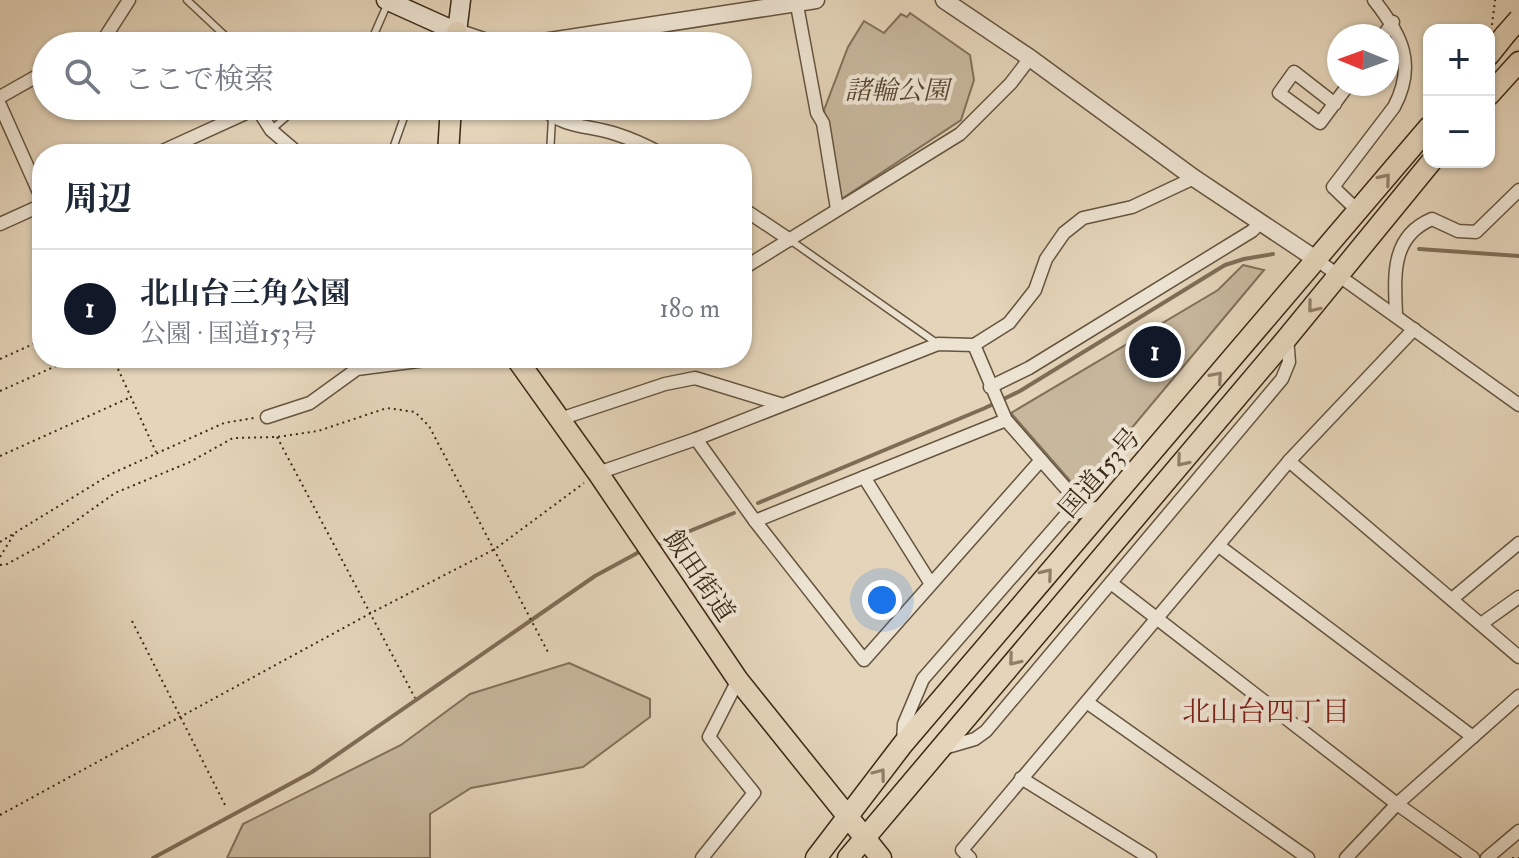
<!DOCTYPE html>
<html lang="ja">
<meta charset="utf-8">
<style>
:root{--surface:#fff;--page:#f6f6f7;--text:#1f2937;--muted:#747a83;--line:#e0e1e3;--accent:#111827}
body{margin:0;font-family:"IM FELL Double Pica","Noto Serif JP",serif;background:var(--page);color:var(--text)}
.controls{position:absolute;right:24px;top:24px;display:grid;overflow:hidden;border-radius:16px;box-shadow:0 2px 6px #0004}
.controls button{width:72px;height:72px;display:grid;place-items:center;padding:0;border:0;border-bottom:2px solid var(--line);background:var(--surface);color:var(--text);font:40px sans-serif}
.compass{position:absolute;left:1327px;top:24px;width:72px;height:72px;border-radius:50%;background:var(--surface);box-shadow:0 2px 6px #0004;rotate:271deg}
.you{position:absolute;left:882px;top:600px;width:28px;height:28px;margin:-20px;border:6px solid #fff;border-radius:50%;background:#1a73e8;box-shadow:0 0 0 12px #1a73e833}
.badge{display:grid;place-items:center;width:52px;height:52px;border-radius:50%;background:var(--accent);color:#fff;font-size:26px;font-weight:700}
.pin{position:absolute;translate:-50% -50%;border:4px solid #fff;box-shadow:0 2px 8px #0006}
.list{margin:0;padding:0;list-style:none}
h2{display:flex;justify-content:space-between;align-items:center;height:104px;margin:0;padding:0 32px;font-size:34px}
h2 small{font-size:26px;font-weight:400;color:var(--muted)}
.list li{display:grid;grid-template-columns:52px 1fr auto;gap:24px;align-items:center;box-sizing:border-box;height:120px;padding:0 32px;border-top:2px solid var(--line)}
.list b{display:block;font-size:30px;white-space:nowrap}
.list p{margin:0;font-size:26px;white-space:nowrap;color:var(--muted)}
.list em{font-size:26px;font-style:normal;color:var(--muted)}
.icon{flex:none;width:44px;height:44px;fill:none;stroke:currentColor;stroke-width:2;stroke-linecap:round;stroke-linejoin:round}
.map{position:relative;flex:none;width:1519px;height:858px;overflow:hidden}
.search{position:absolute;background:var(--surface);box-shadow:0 2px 6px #0004;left:32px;top:32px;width:720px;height:88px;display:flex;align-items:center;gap:20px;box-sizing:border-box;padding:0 28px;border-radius:44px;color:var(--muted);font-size:30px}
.panel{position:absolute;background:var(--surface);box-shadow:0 2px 6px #0004;left:32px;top:144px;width:720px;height:224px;border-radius:32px}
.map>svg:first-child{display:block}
.green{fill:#c7b79d;stroke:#817059;stroke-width:2}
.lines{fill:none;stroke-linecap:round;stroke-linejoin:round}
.stream{stroke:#7e6d56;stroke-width:4}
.service-casing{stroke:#65543e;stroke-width:9}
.minor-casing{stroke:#65543e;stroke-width:15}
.tertiary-casing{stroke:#65543e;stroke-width:19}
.secondary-casing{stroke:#3b2915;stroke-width:21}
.primary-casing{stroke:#3b2915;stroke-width:23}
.trunk-casing{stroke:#3b2915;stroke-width:23}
.path{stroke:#3b2915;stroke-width:2;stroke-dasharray:2 4;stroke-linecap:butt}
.service{stroke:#ede3d2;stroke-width:6}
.minor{stroke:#ede3d2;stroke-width:12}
.tertiary{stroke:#ede3d2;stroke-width:16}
.secondary{stroke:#ede3d2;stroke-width:18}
.primary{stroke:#e4d4b9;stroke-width:20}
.trunk{stroke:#e4d4b9;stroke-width:20}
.trunk-bridge-casing{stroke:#3b2915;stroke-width:23;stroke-linecap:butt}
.trunk-bridge{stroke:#e4d4b9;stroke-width:20}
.oneway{stroke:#907e67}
.labels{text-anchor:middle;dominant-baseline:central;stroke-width:8;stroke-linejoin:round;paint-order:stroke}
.park-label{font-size:26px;font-style:italic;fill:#574530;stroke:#ede3d2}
.street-label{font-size:26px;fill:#3b2915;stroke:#ede3d2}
.neighbourhood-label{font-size:28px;fill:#7a1f14;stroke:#ede3d2}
</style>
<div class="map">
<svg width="1519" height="858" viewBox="0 0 1519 858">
<rect width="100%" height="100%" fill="#e4d4b9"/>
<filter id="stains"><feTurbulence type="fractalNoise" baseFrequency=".0025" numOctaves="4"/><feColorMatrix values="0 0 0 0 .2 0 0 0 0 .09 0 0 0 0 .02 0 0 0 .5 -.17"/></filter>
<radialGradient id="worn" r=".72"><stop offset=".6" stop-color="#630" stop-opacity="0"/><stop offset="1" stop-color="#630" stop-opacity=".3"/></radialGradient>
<g class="green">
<path d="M910 13 970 55 974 80 961 120 840 200 824 110 848 47 864 21 884 33 901 14 907 17Z"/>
<path d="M1243 265 1264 270 1079 491 1011 413 1218 290Z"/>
<path d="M569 663 650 699V717L583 767 471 788 430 814V858H227L243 824 401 745 470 694Z"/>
</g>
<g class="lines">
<g class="stream">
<path d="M1419 249 1519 256"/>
<path d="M758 503 985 408 1020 391 1225 265 1244 259 1273 254"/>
<path d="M653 546 734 513"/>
<path d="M153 858 312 772 595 576 641 551"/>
</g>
<defs>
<g id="service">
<path d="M187 0 236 46"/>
<path d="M369 46 387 5"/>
<path d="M435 46 442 27"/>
<path d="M271 130 299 106"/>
<path d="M391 154 408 106"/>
<path d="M550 154 552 118"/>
<path d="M790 240 938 344"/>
</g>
<g id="minor">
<path d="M796 0 817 113 823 123 837 209"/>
<path d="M1383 36 1393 22"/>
<path d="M91 46 104 39 129 0"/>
<path d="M0 97 46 71"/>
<path d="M1335 104 1294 72 1279 93 1320 123 1349 84"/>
<path d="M0 105 42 199"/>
<path d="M540 106C562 128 588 125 616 134 632 139 647 146 662 154"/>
<path d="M156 154 257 108 271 130 299 154"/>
<path d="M742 208 790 240"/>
<path d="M1358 211 1333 187 1394 107C1417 64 1401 34 1374 0"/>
<path d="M0 224 42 205"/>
<path d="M1317 260 1519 405"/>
<path d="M742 269 960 134 1011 83 1030 58"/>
<path d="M1396 316C1395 279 1389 237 1432 219L1458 231 1476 232 1519 190"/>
<path d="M990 387 1029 368 1252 231 1261 222"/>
<path d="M267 417 310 403 357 369 441 358"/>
<path d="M560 419 665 384 695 378 780 404"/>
<path d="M696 439 755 521 864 660 1041 460 1006 420 974 345"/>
<path d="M1041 460 1085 510"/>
<path d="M1289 461 1519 657"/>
<path d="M598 473 696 439 938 344 974 345 1009 323 1035 290 1046 259 1064 233 1083 218 1132 207 1194 178"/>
<path d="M864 477 931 584"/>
<path d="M755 521 1006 420"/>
<path d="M1219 546 1473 737"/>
<path d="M1111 583 1397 804 1473 858"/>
<path d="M1452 599 1519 543"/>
<path d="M1481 624 1519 597"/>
<path d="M1088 703 1308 858"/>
<path d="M903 741 904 724 923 679 1065 516 1104 506"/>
<path d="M944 748 975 739 986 731 1282 379 1289 362 1287 338"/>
<path d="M1021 778 1150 858"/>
<path d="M702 858 754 793 709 737 738 680"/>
<path d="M970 858 962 850 1289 461 1414 329"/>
<path d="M1346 858 1397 804 1519 696"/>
<path d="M1487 858 1519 831"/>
</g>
<g id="tertiary">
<path d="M944 0 1030 58 1194 178 1317 260"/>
<path d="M457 32 487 42 537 43 816 0"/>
</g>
<path id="secondary" d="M386 0 457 32 461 0"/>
<g id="primary">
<path d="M456 46 457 32"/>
<path d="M448 154 451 106"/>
<path d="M516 358 598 473 738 680 881 858"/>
</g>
<g id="trunk">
<path d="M1489 55 1505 35"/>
<path d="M1489 95 1519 62"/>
<path d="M816 858 903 744 1429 127"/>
<path d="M848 858 1287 338 1431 162"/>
</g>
</defs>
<use href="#service" class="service-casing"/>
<use href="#minor" class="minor-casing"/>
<use href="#tertiary" class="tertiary-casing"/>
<use href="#secondary" class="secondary-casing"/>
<use href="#primary" class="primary-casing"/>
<use href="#trunk" class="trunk-casing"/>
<g class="path">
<path d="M1492 25 1495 0"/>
<path d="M113 358 156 452"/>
<path d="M0 359 42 340"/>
<path d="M0 391 74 358"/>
<path d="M277 437 415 698"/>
<path d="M0 456 131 397"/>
<path d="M0 542 111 474 224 423 254 418"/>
<path d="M0 557 14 534"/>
<path d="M0 565 7 564 42 545 115 493 190 462 233 438 277 437 318 431 387 408 415 412 429 426 549 654"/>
<path d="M132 621 226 807"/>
<path d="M0 815 371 613 495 549 584 483"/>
<path d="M1512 858H1519"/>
</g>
<use href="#service" class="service"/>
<use href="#minor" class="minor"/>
<use href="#tertiary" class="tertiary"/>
<use href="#secondary" class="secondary"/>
<use href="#primary" class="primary"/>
<use href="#trunk" class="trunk"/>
<defs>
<path id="trunk-bridge" d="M1505 35 1519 19"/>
</defs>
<use href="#trunk-bridge" class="trunk-bridge-casing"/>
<use href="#trunk-bridge" class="trunk-bridge"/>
</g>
<defs><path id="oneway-chevron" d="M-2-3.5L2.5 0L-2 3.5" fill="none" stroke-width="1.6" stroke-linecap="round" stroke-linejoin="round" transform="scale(2)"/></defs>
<g class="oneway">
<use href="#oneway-chevron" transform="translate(1385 179) rotate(-50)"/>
<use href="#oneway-chevron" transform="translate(1313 307) rotate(129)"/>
<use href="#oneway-chevron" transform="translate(1217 377) rotate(-49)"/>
<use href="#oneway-chevron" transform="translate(1182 461) rotate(130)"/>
<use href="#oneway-chevron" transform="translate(1047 574) rotate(-50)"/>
<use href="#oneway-chevron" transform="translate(1014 660) rotate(130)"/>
<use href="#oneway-chevron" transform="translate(880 774) rotate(-53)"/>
</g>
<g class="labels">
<g class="park-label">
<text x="897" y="91">諸輪公園</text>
</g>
<g class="street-label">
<text transform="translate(1100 473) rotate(-49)">国道153号</text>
<text transform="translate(699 576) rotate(56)">飯田街道</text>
</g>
<g class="neighbourhood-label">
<text x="1266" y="712">北山台四丁目</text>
</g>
</g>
<rect width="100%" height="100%" filter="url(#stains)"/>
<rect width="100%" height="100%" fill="url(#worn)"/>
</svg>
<div class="controls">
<button>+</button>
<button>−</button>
</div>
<svg class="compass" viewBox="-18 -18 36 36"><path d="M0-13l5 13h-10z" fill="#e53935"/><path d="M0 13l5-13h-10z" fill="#747a83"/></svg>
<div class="you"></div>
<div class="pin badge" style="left:1155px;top:352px">1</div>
<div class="search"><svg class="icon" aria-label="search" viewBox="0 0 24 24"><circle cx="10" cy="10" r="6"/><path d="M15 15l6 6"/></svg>ここで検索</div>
<section class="panel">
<h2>周辺<small></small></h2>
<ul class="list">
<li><span class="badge">1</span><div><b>北山台三角公園</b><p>公園 · 国道153号</p></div><em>180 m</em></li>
</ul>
</section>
</div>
